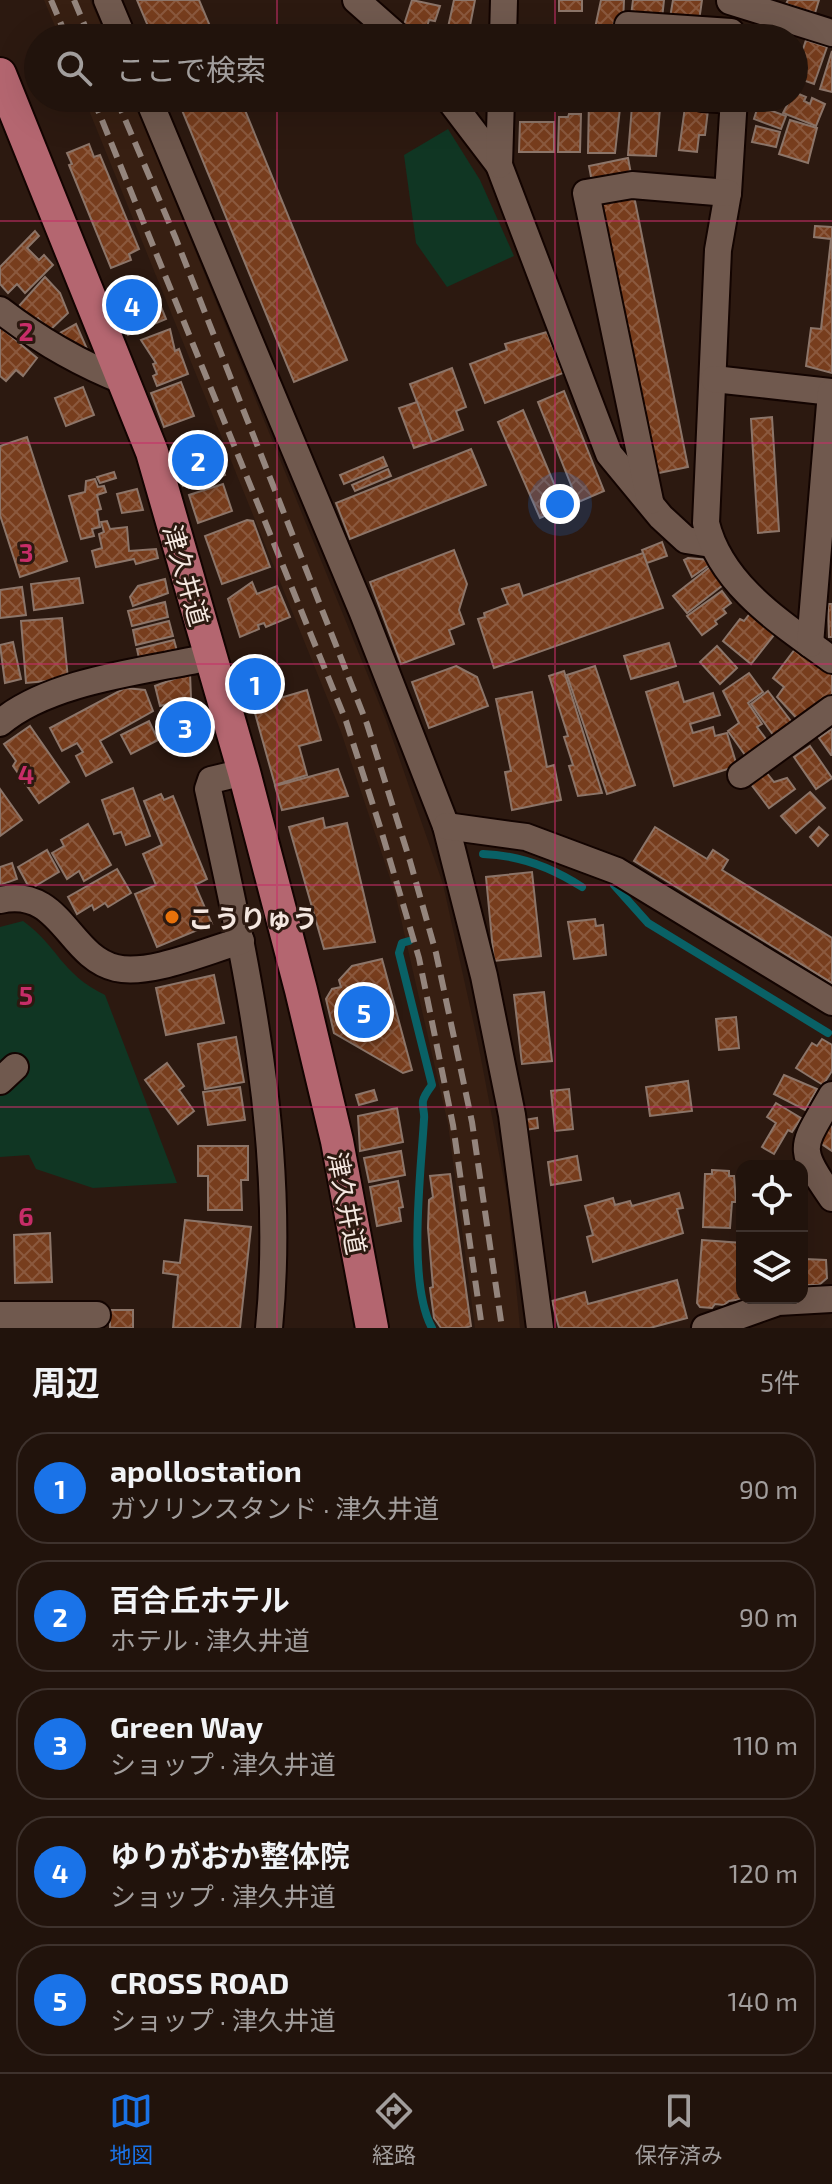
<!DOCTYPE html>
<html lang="ja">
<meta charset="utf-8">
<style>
:root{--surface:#21130c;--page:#2d201a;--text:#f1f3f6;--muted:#a29e9d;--line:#3e322d;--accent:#1a73e8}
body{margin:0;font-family:"Exo 2","Noto Sans JP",sans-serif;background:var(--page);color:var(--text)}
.controls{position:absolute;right:24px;bottom:24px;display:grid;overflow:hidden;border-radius:16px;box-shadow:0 8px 32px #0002}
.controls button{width:72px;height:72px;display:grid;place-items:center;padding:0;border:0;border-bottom:2px solid var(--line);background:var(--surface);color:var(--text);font:40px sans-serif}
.you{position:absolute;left:560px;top:504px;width:28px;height:28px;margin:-20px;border:6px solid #fff;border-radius:50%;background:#1a73e8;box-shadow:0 0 0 12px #1a73e833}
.badge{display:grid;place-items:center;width:52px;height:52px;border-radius:50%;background:var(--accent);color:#fff;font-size:26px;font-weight:700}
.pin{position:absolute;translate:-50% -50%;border:4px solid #fff;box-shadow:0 2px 8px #0006}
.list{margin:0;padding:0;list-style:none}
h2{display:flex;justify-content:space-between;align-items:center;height:104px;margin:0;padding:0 32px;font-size:34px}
h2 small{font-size:26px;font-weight:400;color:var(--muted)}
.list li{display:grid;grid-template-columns:52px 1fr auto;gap:24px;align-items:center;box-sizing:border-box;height:112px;margin:0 16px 16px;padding:0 16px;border:2px solid var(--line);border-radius:32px}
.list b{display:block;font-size:30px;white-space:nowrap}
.list p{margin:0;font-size:26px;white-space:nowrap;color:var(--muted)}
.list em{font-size:26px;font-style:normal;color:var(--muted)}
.icon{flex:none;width:44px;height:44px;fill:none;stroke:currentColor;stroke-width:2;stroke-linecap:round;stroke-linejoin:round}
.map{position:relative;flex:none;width:832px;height:1328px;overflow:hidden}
.search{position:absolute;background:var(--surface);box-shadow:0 8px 32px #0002;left:24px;right:24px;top:24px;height:88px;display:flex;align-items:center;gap:20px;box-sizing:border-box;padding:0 28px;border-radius:44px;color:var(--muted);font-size:30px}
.sheet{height:744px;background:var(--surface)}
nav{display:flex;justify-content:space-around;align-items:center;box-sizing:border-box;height:112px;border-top:2px solid var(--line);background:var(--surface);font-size:22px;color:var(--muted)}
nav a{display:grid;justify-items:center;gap:4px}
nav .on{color:var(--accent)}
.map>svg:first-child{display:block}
.built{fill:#371f12}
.green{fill:#103623}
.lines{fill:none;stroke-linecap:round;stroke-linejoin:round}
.stream{stroke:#096166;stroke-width:8}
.building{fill:url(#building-cross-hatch);stroke:#8c7569;stroke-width:2}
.minor-casing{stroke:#130401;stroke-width:30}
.major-casing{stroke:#130401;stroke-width:36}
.minor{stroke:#70594e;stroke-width:26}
.major{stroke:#b46670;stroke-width:32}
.rail{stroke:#94857d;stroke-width:6;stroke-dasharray:16 8;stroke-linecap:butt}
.grid{fill:none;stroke:#c72d68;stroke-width:2;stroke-opacity:0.55}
.food-dot{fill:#e8710a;stroke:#2c1910;stroke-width:3}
.labels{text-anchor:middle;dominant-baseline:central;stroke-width:6;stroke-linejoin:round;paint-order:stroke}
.street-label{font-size:26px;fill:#f4e7e0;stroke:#2c1910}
.poi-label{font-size:26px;font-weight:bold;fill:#f4e7e0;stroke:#2c1910;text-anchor:start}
.grid-label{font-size:26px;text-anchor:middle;font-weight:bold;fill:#c72d68;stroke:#2c1910;stroke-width:6;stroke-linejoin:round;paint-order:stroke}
</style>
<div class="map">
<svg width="832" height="1328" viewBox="0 0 832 1328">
<defs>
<pattern id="building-cross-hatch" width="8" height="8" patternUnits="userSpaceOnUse" patternTransform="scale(2)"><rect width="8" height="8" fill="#773d1d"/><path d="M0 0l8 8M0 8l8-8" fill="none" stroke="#8b593e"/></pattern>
</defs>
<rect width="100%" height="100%" fill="#2c1910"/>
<g class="built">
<path d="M44 0H90L107 38H60Z"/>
<path d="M84 98H133L386 720 443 884 478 1043 508 1201 520 1328H475L448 1124 395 893 341 732Z"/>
</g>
<g class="green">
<path d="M448 129 480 180 514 256 447 287 416 243 404 155Z"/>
<path d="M23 921C58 946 60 973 105 995L177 1183 93 1188 36 1169 29 1155 0 1157V927Z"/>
</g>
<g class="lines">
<g class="stream">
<path d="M483 854C520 855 551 867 582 887"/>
<path d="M614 885 648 923 828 1033"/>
<path d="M409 941 402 943 399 953 432 1085C429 1089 424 1096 423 1101 422 1107 425 1114 424 1119 421 1173 407 1282 432 1328"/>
</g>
</g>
<g class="building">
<path d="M137 0H199L215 38H153Z"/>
<path d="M412 0 440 6 435 21 429 20 425 34 403 28Z"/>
<path d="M454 0H475L468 36 447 32Z"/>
<rect x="559" y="0" width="23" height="11"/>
<path d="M601 0H624L623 23 614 22 613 29 595 28Z"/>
<path d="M633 0H664L662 19 631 16Z"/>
<path d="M673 0H702L699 21 670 18Z"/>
<path d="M788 0H819L815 13 786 4Z"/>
<path d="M559 28 581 29V38H559Z"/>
<path d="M538 30H555V38H537Z"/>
<path d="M589 31 623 32V38H589Z"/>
<path d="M806 40 827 47 814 84 794 77Z"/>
<path d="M832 51V92L820 89Z"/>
<path d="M794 92 806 97 804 101 810 104 812 98 825 104 816 126 783 113Z"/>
<path d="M177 98H240L347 360 294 382Z"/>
<path d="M466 98H485L484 109 465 107Z"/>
<path d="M558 98H580V107L568 106V101H558Z"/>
<path d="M589 99 614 100V108H620L615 153H588Z"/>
<path d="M632 106 660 108 656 156 628 155Z"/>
<path d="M758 106 786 116 781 129 754 119Z"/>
<path d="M685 107 708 110 705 135H699L697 152 679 150Z"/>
<path d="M569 114H581L580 152H558L559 117H568Z"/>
<path d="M790 120 817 128 808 163 779 154Z"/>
<path d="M520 122H554V152H519Z"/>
<path d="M756 126 780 132 776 147 752 142Z"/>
<path d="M89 144 94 157 100 155 139 249 129 254 131 260 111 268 69 165 72 164 67 153Z"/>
<path d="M628 158 631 174 592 182 589 166Z"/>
<path d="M634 196 688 467 649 475 595 204Z"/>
<path d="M815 226 832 227V373L806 366 811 328 821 329 831 239 814 237Z"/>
<path d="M35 231 39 236 27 248 39 260 44 255 53 265 25 293 17 284 8 293 0 284V267Z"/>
<path d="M45 277 60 293 68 313 49 331 38 318 34 322 19 306Z"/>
<path d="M145 285 150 300 157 297 166 319 128 335 113 299 135 286 137 289Z"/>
<path d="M76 324 87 349V352L63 341 60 333Z"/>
<path d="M0 327 37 358 23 376 16 370 6 381 0 376Z"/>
<path d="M170 329 175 351 179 349 188 374 157 386 153 376 157 374 153 364 156 363 141 340Z"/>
<path d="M547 332 563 373 485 403 470 364 507 350 505 344Z"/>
<path d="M452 368 466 407 456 411 463 430 432 442 410 384Z"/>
<path d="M181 382 194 416 164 427 151 393Z"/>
<path d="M83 387 94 415 66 426 55 398Z"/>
<path d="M564 391 604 491 574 504 569 492 573 490 538 402Z"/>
<path d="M417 402 432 442 414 448 399 408Z"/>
<path d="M523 410 560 498 564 496 569 506 540 518 498 422Z"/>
<path d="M772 417 779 531 758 533 751 419Z"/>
<path d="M203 432 204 437 211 434 225 475 189 488 188 484 183 486 179 476 183 474 181 469 177 470 171 453Z"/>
<path d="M27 437 67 561 20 577 0 515V446Z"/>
<path d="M471 449 486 485 350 539 336 503Z"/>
<path d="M383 457 387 466 344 484 340 475Z"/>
<path d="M388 469 391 476 355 491 352 485Z"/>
<path d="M114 472 116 478 100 483 97 477Z"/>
<path d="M95 479 98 487 104 486 106 492 97 495 101 509 97 510 100 527 92 529 94 536 81 539 69 496 85 492 86 481Z"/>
<path d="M223 484 232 511 198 523 189 495Z"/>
<path d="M137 489 143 510 122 513 117 494Z"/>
<path d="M247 520 253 521 270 567 222 584 205 536Z"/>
<path d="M107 521 110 529 127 527 129 551 156 549 158 558 136 564 134 559 96 567 92 551 102 548 99 534 104 532 101 522Z"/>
<path d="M662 542 667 556 647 563 642 550Z"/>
<path d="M454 550 467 584 459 610 464 624 449 630 454 644 401 664 370 582Z"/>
<path d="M643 553 663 608 494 668 478 619 485 617 484 613 508 604 502 589 519 584 523 596Z"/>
<path d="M688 558 709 560V565L692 577 684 560Z"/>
<path d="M710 567 723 585 687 613 673 596Z"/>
<path d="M79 578 83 603 34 610 31 584Z"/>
<path d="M165 579 168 593 133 606 130 597 138 586Z"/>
<path d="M252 582 257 594 277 586 290 617 266 627 264 623 258 625 259 629 240 637 228 599Z"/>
<path d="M22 587 26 615 0 618V590Z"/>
<path d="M722 591 731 603 723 609 726 613 715 621 717 624 702 635 687 616Z"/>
<path d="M165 602 168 617 132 626 128 611Z"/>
<path d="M828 604H832V637H829Z"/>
<path d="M752 611 774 635 751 664 723 641 740 619 744 621Z"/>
<path d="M62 618 68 679 26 683 21 621Z"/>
<path d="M169 621 173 636 136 645 133 630Z"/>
<path d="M174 640 178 655 140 663 137 649Z"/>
<path d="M13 642 21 679 5 683 0 645Z"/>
<path d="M669 643 676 666 631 679 624 656Z"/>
<path d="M717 646 737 668 720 684 700 662Z"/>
<path d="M796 648 832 674V694L799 721 777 697 784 687 773 678Z"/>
<path d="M456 666 477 677 488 706 429 728 412 682Z"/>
<path d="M595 666 635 785 607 794 567 675Z"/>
<path d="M564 671 602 793 578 796 569 766 573 765 564 737 568 736 549 676Z"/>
<path d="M190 673 191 698 160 706 155 686Z"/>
<path d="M749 673 763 692 748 703 762 724 757 727 769 743 748 759 728 731 739 723 723 691Z"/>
<path d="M678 682 684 702 713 693 720 715 690 724 693 733 713 727 715 736 727 733 737 766 674 786 646 692Z"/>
<path d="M125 688 145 690 153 711 100 741 112 762 86 776 76 756 83 752 77 743 62 751 50 728Z"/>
<path d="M307 690 321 740 299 746 307 775 275 785 253 706Z"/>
<path d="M768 691 794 725 776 739 751 704Z"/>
<path d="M532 692 547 767 554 765 561 800 512 810 505 772 511 771 496 699Z"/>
<path d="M188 702 198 738 171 745 161 710Z"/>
<path d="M149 721 158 740 131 754 121 735Z"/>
<path d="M30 726 69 782 39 803 13 766 16 761 4 744Z"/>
<path d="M832 729V755H831L819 738Z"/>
<path d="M810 746 832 778 816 789 794 757Z"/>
<path d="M338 769 348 796 282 810 275 786Z"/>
<path d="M766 772 774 782 787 778 795 789 769 808 750 783Z"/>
<path d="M133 788 150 836 126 845 121 832 114 834 102 800Z"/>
<path d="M0 789 22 820 0 836Z"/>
<path d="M810 792 825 808 796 833 781 816Z"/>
<path d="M161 794 164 800 173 796 207 879 195 885 212 924 157 947 135 894 156 885 143 854 162 845 144 801Z"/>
<path d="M323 818 325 828 347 823 375 942 324 949 289 827Z"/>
<path d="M88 824 111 865 84 881 79 871 67 879 52 853 64 846 61 840Z"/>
<path d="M655 827 707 859 713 850 728 860 722 870 832 938V983L634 861Z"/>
<path d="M819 827 828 835 818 846 810 837Z"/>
<path d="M47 850 59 872 30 889 18 867Z"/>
<path d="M12 863 17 879 0 885V867Z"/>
<path d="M117 869 131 893 108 907 105 903 94 910 92 905 77 914 68 897Z"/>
<path d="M532 872 541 956 494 961 486 877Z"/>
<path d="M595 919 596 926 603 925 606 955 574 959 568 922Z"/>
<path d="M382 959 412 1070 403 1073 334 1033 326 999 332 989 341 987 339 980 352 966Z"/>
<path d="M214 975 224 1023 166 1035 156 988Z"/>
<path d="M544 992 552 1061 522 1064 514 995Z"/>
<path d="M736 1017 739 1048 719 1050 716 1019Z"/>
<path d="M236 1037 244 1082 205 1089 198 1044Z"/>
<path d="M822 1039 832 1045V1071L823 1085 796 1068 812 1043 817 1046Z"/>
<path d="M167 1063 184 1086 179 1090 194 1111 178 1124 145 1080Z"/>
<path d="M784 1075 817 1089 805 1110 774 1094Z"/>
<path d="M688 1081 692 1111 650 1116 646 1087Z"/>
<path d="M240 1087 245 1120 208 1125 203 1092Z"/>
<path d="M569 1089 573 1129 555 1131 551 1091Z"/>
<path d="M374 1090 377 1100 359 1105 356 1095Z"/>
<path d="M776 1103 801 1118 792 1132 788 1130 774 1154 762 1147 776 1123 767 1117Z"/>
<path d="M397 1108 403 1142 360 1151 358 1116Z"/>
<path d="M832 1115V1151L817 1141Z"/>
<path d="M537 1118 538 1128 525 1130 524 1120Z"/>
<path d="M198 1146H248V1180H241L242 1210H208V1176H198Z"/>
<path d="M401 1151 405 1175 369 1182 364 1158Z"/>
<path d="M577 1156 581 1180 551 1185 548 1162Z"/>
<path d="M712 1170 729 1171V1176H734L736 1202H732L730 1228 703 1227 705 1174H712Z"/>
<path d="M450 1174 471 1326 465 1328H441L434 1318 430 1288 433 1287 428 1228 429 1200 433 1197 430 1176Z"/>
<path d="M398 1181 403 1207 399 1208 401 1221 377 1226 370 1187Z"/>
<path d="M679 1193 683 1208 677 1209 683 1233 593 1262 587 1237 593 1235 585 1206 613 1198 615 1205 630 1201 632 1206Z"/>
<path d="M185 1220 251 1227 240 1328H173L178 1275 163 1273 164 1261 180 1263Z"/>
<path d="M50 1233 52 1282 15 1283 14 1235Z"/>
<path d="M702 1240 742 1243V1298H749L729 1301 724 1305 715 1304 712 1308 700 1307 697 1303Z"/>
<path d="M805 1259 826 1260 827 1278 819 1285H805Z"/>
<path d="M677 1280 687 1318 650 1328H559L552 1301 585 1292 588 1304Z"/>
<rect x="110" y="1310" width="23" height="18"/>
</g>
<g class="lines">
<defs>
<g id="minor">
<path d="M107 0 123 38"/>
<path d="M356 0 399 38"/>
<path d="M730 1 832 33"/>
<path d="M628 25 731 32"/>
<path d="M503 38 504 0"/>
<path d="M148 98 363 613 446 826 484 976 512 1115 540 1328"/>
<path d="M448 98 499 165 609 454 661 517 686 540 711 544"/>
<path d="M702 98 734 100"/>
<path d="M734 98 728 193 718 250 706 523C721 586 783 624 832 660"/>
<path d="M499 165 501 98"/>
<path d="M0 310C39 340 78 363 124 381"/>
<path d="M714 379 832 392"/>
<path d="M650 501 586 193 632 185 728 193"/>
<path d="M810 644 831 392"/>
<path d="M0 723C50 680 147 671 210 657"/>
<path d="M244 772 211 780 208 789C247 965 287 1147 269 1328"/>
<path d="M741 775 832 709"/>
<path d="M446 826 526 837 617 871 832 1002"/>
<path d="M0 900C61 886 68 957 116 968 150 976 208 950 241 941"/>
<path d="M0 1081 15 1067"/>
<path d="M832 1095C802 1148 795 1145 832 1198"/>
<path d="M0 1315H97"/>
<path d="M705 1328 778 1302 832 1299"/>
</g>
<path id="major" d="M0 74 152 452 244 772 301 990 337 1141 372 1328"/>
</defs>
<use href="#minor" class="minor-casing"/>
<use href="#major" class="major-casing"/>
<use href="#minor" class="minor"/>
<use href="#major" class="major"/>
<g class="rail">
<path d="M51 0 67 38"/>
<path d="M74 0 90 38"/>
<path d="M93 98 346 721 381 830 419 958 453 1125 482 1328"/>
<path d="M116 98 176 239 367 724 410 861 436 953 472 1122 502 1328"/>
</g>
</g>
<path class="grid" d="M277 0V38M555 0V38M277 98V1328M555 98V1328M0 221H832M0 443H832M0 664H832M0 885H832M0 1107H832"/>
<circle class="food-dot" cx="172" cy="917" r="8"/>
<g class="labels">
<g class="street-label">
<text transform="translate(187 575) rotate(74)">津久井道</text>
<text transform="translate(348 1203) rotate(79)">津久井道</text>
</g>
<g class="poi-label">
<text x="188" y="917">こうりゅう</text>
</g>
</g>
<g class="grid-label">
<text x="26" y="341">2</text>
<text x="26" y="562">3</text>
<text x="26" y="784">4</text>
<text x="26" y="1005">5</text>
<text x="26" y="1226">6</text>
</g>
</svg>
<div class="controls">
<button><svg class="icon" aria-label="locate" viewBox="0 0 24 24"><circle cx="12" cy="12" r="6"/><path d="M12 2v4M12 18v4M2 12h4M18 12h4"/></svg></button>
<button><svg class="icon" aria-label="layers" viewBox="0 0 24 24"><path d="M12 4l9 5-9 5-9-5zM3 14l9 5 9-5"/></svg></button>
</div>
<div class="you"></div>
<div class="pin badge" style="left:255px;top:684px">1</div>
<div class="pin badge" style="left:198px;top:460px">2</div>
<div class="pin badge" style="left:185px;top:727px">3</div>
<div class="pin badge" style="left:132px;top:305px">4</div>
<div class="pin badge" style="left:364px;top:1012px">5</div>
<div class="search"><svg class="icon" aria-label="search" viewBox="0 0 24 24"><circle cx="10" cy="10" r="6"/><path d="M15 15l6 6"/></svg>ここで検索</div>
</div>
<section class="sheet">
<h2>周辺<small>5件</small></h2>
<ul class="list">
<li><span class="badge">1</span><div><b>apollostation</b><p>ガソリンスタンド · 津久井道</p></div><em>90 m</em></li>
<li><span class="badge">2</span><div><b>百合丘ホテル</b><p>ホテル · 津久井道</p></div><em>90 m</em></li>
<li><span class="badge">3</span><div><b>Green Way</b><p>ショップ · 津久井道</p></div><em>110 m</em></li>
<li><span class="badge">4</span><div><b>ゆりがおか整体院</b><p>ショップ · 津久井道</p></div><em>120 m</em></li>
<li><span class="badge">5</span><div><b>CROSS ROAD</b><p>ショップ · 津久井道</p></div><em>140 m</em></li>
</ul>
</section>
<nav>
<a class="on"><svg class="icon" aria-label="map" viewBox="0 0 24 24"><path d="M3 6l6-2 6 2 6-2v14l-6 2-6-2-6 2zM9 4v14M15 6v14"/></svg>地図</a>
<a><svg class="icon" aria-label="directions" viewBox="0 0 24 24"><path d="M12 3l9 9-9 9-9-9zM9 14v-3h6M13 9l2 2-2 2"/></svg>経路</a>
<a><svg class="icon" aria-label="saved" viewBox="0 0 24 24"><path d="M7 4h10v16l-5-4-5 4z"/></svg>保存済み</a>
</nav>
